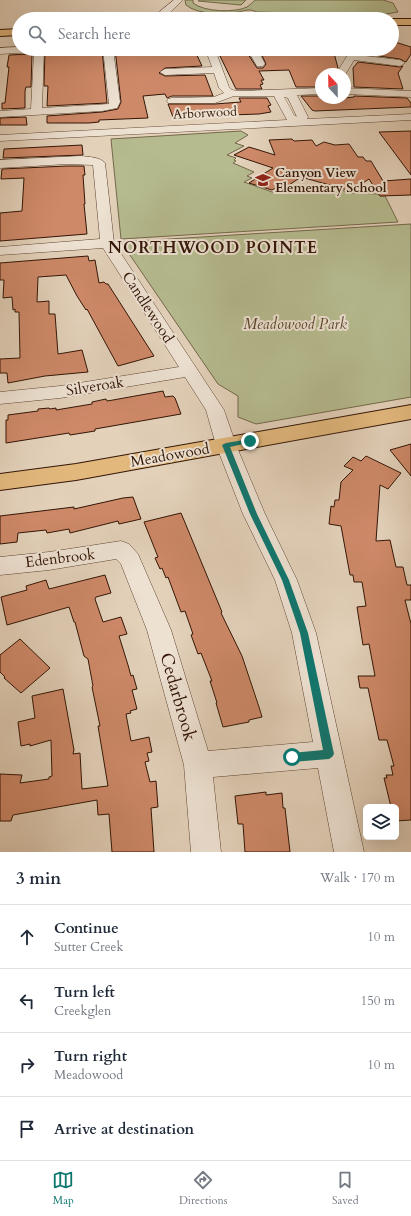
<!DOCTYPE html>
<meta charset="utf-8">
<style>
:root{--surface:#fff;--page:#f6f6f7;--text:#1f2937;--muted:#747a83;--line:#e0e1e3;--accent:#0f766e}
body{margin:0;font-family:Cardo,serif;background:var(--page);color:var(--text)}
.controls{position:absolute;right:12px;bottom:12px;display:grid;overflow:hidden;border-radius:6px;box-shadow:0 4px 16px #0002}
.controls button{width:36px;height:36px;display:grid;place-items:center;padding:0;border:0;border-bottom:1px solid var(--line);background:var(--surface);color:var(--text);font:20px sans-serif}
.compass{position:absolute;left:315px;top:68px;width:36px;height:36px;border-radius:50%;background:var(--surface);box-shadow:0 4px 16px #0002;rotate:338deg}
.stop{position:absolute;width:12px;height:12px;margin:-9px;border:3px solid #0f766e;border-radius:50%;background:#fff}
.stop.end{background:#0f766e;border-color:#fff;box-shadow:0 1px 4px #0008}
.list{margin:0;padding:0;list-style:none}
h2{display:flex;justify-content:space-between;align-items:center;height:52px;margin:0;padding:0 16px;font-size:17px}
h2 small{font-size:13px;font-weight:400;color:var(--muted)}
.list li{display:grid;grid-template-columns:26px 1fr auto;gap:12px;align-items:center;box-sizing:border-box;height:64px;padding:0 16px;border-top:1px solid var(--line)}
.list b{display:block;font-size:15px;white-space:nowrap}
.list p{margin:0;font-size:13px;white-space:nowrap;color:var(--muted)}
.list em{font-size:13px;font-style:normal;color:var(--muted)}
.icon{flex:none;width:22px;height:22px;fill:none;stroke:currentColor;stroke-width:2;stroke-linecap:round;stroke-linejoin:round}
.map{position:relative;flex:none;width:411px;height:852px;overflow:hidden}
.search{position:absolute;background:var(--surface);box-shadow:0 4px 16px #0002;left:12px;right:12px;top:12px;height:44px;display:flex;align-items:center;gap:10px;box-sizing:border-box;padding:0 14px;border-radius:22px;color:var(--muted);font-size:15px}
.sheet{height:308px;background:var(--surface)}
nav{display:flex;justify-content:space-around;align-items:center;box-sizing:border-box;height:56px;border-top:1px solid var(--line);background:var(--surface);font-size:11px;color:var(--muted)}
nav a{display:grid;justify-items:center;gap:2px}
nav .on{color:var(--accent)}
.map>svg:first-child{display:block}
.green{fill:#b5bb8f;stroke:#74684a}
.building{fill:#ce8969;stroke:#331505}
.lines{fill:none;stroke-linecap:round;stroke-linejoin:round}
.minor-casing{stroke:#5f4432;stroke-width:1}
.major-casing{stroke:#331505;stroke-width:2}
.minor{fill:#ede1d2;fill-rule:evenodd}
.major{fill:#e2b87d;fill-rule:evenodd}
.route{fill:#0f766e}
.labels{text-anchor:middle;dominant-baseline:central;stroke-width:4;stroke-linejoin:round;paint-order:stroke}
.far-street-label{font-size:13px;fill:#331505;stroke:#ede1d2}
.far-poi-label{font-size:13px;font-weight:bold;fill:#331505;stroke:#ede1d2;text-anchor:start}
.street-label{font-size:15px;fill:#331505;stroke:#ede1d2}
.park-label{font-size:15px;font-style:italic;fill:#5a472e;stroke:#ede1d2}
.far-district-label{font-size:16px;font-weight:bold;letter-spacing:1px;fill:#331505;stroke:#ede1d2}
.near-street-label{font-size:18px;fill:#331505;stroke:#ede1d2}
</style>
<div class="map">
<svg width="411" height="852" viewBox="0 0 411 852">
<rect width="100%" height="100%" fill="#e3d1ba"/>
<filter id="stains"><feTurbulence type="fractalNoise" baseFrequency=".005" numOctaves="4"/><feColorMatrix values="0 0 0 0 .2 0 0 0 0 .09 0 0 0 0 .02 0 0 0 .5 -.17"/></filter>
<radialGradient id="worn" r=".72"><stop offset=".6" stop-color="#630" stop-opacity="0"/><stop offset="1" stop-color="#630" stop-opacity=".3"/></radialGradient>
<g class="green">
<path d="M185 0H193V3C204 12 235 13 247 7 250 5 253 2 255 0H383L393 3 398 12 381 15 256 12C250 8 244 11 238 12 222 14 198 15 186 5Z"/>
<path d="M200 0H246L241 5 198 1Z"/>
<path d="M241 131 248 135 235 143 244 146 227 155 236 158 234 160 236 161 233 163 254 172 247 176 252 178 244 182 275 193 282 189 287 191 296 185 316 192 323 188 333 192 338 189 351 193 378 194 380 196H385L398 222 121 239 111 139Z"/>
<path d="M411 224V397L256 424 238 417V396L218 384 121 242Z"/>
</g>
<g class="building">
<path d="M395 42 411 47V54L406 62 400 59 365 54 370 49H392V43Z"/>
<path d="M102 49 107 103 47 106 48 86H44L45 51Z"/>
<path d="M115 49H134L135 50 194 49 202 66 165 68 159 73 165 76 205 75 213 96H172L167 98 165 94 143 96 148 118 99 120V122L89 123H47V116L102 112 118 109 121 102Z"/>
<path d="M246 51 257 68H263L266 64 260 51H272L334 53 338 68 335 74H321V87H296L289 70 259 71 264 80H261L263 84 260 85 262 89H236L220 56 223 55 221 52Z"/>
<path d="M32 54 31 87H26L25 91V108L2 109V103H5L9 67H7L9 55Z"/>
<path d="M358 62 400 67 403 66 398 73 403 89 354 87 353 68Z"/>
<path d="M301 96H321V99L345 98 354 97V96L407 98 411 103V107L315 111 312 110Z"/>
<path d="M239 98H267L271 105 268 106 271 112 259 114 173 117 168 104H215L241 102Z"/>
<path d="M26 117 27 125H0V118Z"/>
<path d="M411 131V175L379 132Z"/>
<path d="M292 139 294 141 312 140 316 146 324 142 335 145 349 144 358 157H363L366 161H371L383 181 411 179V195L380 196 369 179 351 191 301 177 286 187 281 185 272 190 249 183 273 168 234 155 249 147 275 155 269 140Z"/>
<path d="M82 145 83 155 3 158 4 149Z"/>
<path d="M67 166H84L85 175H83L85 204H84L87 234 0 241V213L22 211 24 178 1 179 2 169Z"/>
<path d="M88 256 89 261 95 260 99 283 104 282 106 284H108L154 356 118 366 87 309 86 310 77 296 66 275 38 277 37 302 49 301V314H55L58 354 82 350 88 372 45 376 8 383 7 373H0V359L20 358 19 312H15V309L13 310 12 297 3 298 4 280H0V263Z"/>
<path d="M163 391 165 397 173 396 175 398 181 414 95 429V431L70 435 69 433 6 443V420H8V415L38 411V409L49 408 50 409 56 408V410L92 404V402L106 399 107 401 113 400Z"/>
<path d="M411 444V476L390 450Z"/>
<path d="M366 456 401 473 388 489 380 485 376 541 390 540 396 567H403L407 585H411V600H405L411 624V820L396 821V807H391L384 778H387L386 775H393L391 766H394L387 740H379L368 688H360L358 676H375L369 644 363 645 357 607 366 606 362 582H354L353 575H350L341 526 329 524 331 506 334 507 335 500H339L341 482 353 470 344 466 353 457 361 461Z"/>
<path d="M133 497 141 519 119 524 118 521 70 533 69 529 47 533 46 530 18 533 17 542 0 544V516L74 507V509L123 498Z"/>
<path d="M181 513 222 612 221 613 242 656 259 707 262 717 249 720V722L223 727 216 703H217L210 681H212L201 653 198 654 191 635 193 634 185 611 181 612 168 577 166 578 162 568 160 569 155 558 158 557 144 522Z"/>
<path d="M105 575 111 593 96 597 95 599 103 622 121 617 127 634 119 636 128 665 131 676 133 675 137 689 132 690 137 709 130 711 131 713 126 714 131 741 149 737 152 752 147 753 149 761 145 762 150 782 156 781 158 807 151 808 154 852H112L109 814 98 815 97 800 13 815 11 821H0V774L22 775 20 783 49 779V777L52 776 51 740 30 746V744L21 746 18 722 35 718 32 696 63 689 74 750 73 754 80 753 82 789 108 786 98 726H100L92 687 93 686 88 659 84 656 75 622H74L69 607 7 625 1 597 27 590 26 586 46 580 49 589Z"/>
<path d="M20 639 50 668 21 693 4 678 5 677 0 672V655Z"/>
<path d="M266 792V795L282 793 283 808H285L290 852H245L243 824H238L235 796Z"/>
</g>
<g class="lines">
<defs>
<g id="minor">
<path d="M174 0H183L163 19H155L159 12Z"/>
<path d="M19 47V49H44L42 108 109 104 103 49H113L120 102 117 108 102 111 0 117V111L31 109 34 52 0 54V48Z"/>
<path d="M208 49H222L216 52 229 87 232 90 239 91 321 88V94L297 95 308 117 307 119 411 114V120L0 141V135L287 120 274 96H234L215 103H168L167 101 168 99 172 98 214 97 224 93 219 88 214 73 165 75 160 72 165 69 212 67 206 51ZM284 97 288 98 297 117 294 115Z"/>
<path d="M247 49H257L265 64 263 66H257Z"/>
<path d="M330 49H349L357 55 400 60 405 63 400 66 354 60 345 75V74H336L347 56 343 53 332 51Z"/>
<path d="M345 88 409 91H411V97L345 94Z"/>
<path d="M81 156C89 157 100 157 105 163L114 243 224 410 236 445 265 514 297 580 316 633 364 852H334L318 768 213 777 221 852H191L184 765 147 630 121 564 116 559 49 570 0 575V557L49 552 121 541 129 544 138 554 171 630 208 751 313 742 292 633 275 580 243 514 216 445 206 410 185 377 60 398 0 404V392L60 386 179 367 103 248 0 255V247L100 239 93 165 67 164 0 168V160Z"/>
</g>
<g id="major">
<path d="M191 16H286L291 19H186Z"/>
<rect x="392" y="19" width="19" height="6"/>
<path d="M19 29V35L0 36V30Z"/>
<path d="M411 405V419L76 480 0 490V474L76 464Z"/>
</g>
</defs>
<use href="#minor" class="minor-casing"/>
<use href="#major" class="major-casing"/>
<use href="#minor" class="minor"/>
<use href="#major" class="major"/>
</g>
<path class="route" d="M250 439H252V442L230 447 257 514 289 580 308 633 334 754 332 757 329 759 292 762 289 761 287 757 289 754 292 753 323 750 300 633 282 580 250 514 222 445 226 443Z"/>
<defs>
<symbol id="school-bare" viewBox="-9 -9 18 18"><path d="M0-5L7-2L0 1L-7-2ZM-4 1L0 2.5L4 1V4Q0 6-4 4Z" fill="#8f2418" stroke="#ede1d2" stroke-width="2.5" paint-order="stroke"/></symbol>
</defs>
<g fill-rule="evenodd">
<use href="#school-bare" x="252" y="169" width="22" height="22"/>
</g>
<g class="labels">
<g class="far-street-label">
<text transform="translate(205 113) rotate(-3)">Arborwood</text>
</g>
<g class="far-poi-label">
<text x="275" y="173">Canyon View<tspan x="275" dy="15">Elementary School</tspan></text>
</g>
<g class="street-label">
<text transform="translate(148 307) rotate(57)">Candlewood</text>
<text transform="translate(95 386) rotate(-9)">Silveroak</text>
<text transform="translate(170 455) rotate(-10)">Meadowood</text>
<text transform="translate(60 558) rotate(-7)">Edenbrook</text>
</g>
<g class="park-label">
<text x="295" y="324">Meadowood Park</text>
</g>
<g class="far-district-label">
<text x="213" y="248">NORTHWOOD POINTE</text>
</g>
<g class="near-street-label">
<text transform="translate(178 697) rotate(74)">Cedarbrook</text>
</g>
</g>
<rect width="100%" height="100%" filter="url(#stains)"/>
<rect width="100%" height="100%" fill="url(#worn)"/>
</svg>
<div class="controls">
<button><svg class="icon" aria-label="layers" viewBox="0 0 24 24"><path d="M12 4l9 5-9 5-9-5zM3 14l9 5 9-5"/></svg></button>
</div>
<svg class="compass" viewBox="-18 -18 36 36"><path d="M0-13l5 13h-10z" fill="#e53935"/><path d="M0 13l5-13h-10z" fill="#747a83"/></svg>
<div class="stop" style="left:292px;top:757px"></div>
<div class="stop end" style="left:250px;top:441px"></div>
<div class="search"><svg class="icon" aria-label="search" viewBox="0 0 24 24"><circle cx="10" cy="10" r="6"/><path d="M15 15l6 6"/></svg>Search here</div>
</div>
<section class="sheet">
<h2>3 min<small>Walk · 170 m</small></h2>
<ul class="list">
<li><svg class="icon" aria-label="ahead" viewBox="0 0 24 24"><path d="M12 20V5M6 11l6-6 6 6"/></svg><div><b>Continue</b><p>Sutter Creek</p></div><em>10 m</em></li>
<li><svg class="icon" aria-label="left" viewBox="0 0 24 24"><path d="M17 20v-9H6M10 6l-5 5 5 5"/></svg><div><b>Turn left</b><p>Creekglen</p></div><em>150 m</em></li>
<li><svg class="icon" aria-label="right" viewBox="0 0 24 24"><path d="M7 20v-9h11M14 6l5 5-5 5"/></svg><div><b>Turn right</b><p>Meadowood</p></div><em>10 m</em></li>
<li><svg class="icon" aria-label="arrive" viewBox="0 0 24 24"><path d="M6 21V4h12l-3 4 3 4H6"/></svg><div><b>Arrive at destination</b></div></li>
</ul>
</section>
<nav>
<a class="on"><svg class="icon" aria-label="map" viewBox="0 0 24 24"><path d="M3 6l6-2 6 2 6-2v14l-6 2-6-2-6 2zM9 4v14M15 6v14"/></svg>Map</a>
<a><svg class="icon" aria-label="directions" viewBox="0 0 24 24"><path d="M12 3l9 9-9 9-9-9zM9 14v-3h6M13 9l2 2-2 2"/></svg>Directions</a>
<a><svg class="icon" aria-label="saved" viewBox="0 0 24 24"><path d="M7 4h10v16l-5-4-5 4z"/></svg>Saved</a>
</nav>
